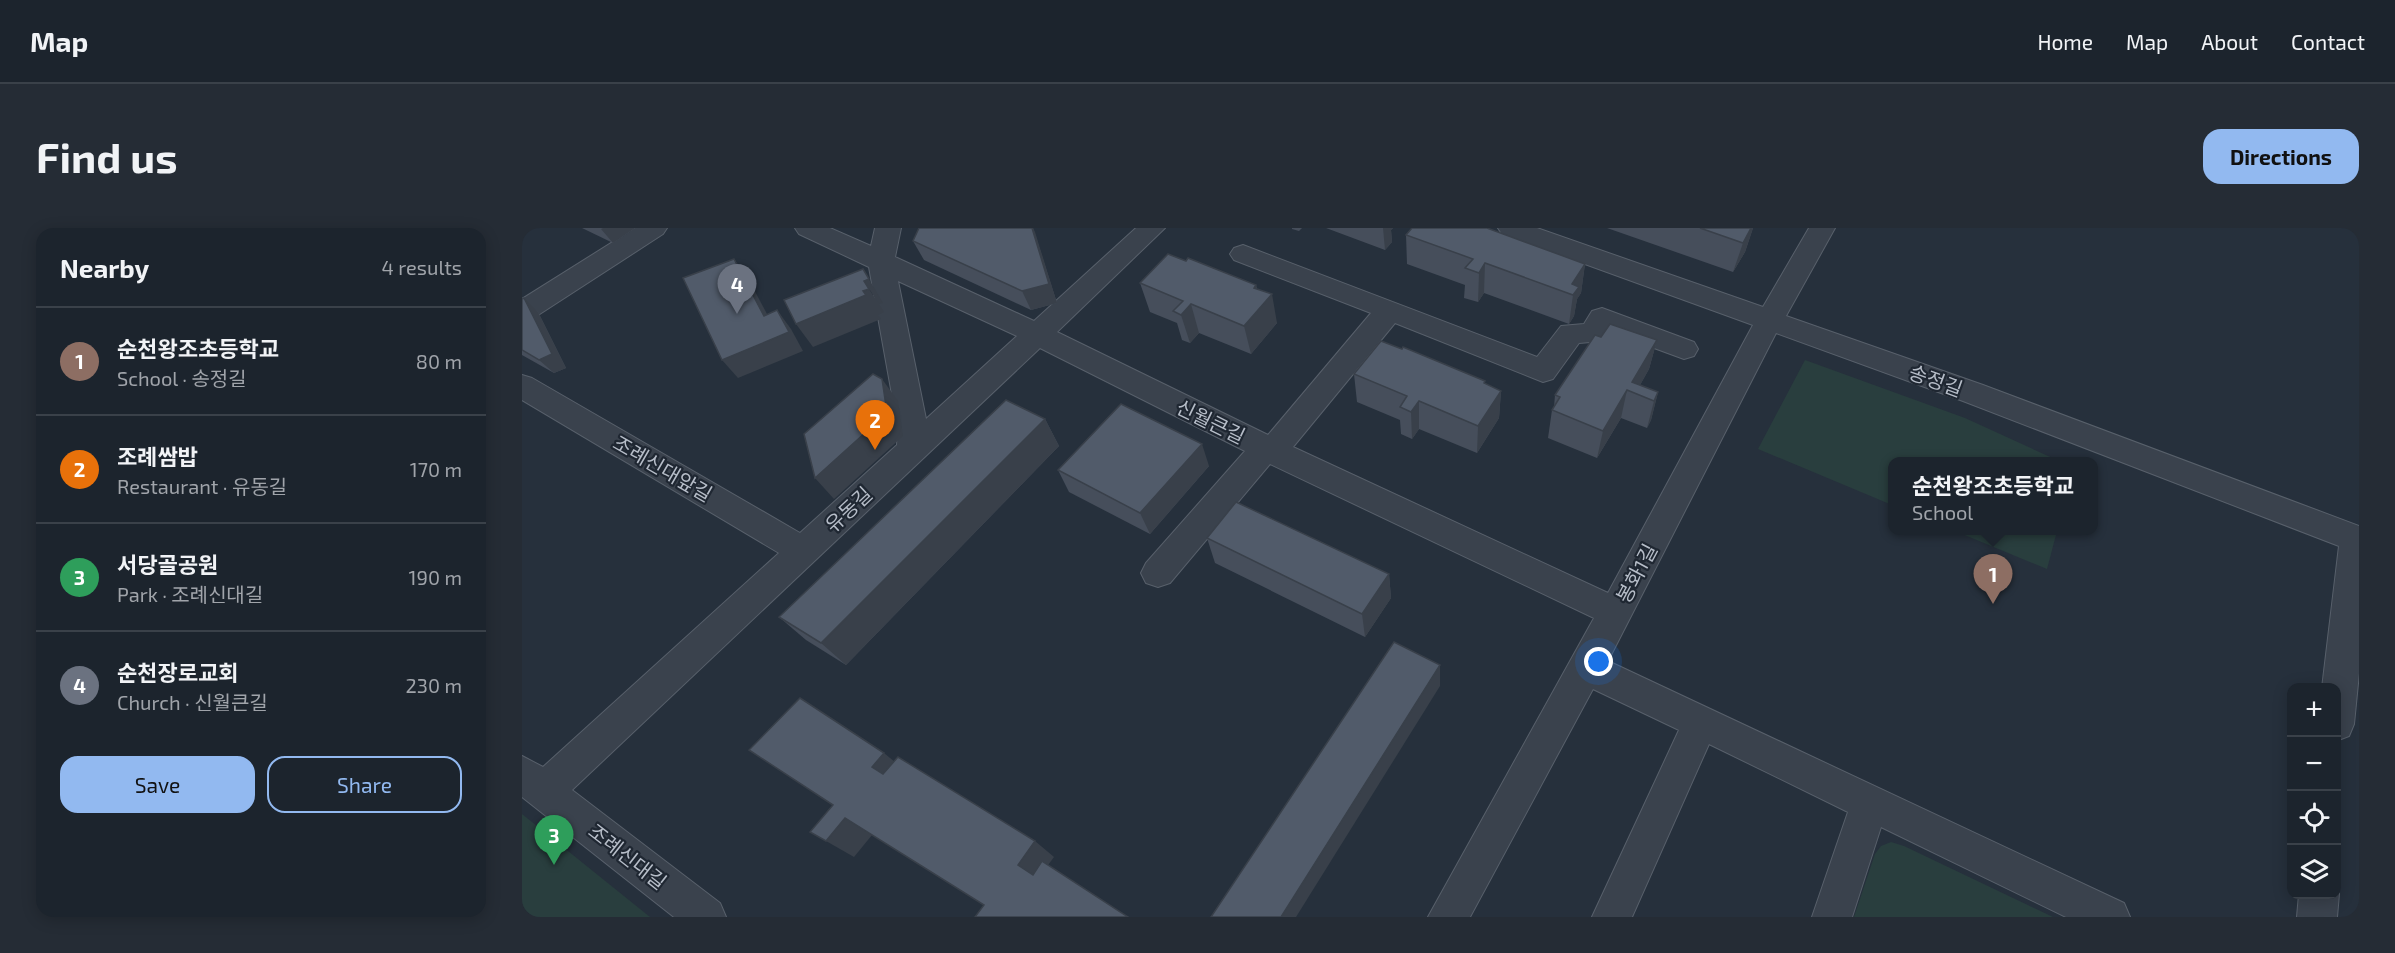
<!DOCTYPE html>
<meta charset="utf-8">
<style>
:root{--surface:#1c242d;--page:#252c35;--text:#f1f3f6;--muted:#a0a4aa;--line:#3a4149;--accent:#92b9f0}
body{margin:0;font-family:"Exo 2","Noto Sans KR",sans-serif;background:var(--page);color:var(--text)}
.controls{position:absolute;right:18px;bottom:18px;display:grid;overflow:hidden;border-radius:12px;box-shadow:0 3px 15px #0003}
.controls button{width:54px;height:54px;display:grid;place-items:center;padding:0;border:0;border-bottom:2px solid var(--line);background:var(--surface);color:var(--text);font:30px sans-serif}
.you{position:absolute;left:1077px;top:434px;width:21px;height:21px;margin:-15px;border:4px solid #fff;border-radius:50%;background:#1a73e8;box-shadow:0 0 0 9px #1a73e833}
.badge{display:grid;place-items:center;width:39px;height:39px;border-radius:50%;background:var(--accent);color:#fff;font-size:20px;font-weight:700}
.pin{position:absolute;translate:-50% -50px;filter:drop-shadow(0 2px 3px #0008)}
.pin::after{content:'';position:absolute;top:32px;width:21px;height:18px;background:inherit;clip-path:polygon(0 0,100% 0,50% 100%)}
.popup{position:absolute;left:1366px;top:229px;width:210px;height:78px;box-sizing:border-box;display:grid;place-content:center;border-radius:12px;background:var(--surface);filter:drop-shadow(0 2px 4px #0005);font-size:20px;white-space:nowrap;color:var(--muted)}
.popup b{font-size:22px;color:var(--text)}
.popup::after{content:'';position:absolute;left:50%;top:100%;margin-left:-12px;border:12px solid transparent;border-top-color:var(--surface)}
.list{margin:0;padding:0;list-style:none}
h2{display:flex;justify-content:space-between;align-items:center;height:78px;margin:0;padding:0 24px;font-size:26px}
h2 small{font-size:20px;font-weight:400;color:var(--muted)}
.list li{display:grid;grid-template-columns:39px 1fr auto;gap:18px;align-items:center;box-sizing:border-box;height:108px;padding:0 24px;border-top:2px solid var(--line)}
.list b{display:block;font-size:22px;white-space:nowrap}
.list p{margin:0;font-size:20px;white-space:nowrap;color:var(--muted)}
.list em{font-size:20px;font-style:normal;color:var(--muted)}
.actions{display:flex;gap:12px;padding:18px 24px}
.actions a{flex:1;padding:14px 0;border:2px solid var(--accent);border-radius:18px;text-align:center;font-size:21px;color:var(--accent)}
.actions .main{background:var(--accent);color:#111}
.icon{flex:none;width:33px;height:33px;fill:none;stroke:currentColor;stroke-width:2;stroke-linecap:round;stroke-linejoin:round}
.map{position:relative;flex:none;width:1837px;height:689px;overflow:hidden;border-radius:18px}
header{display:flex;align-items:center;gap:36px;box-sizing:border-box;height:84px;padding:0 30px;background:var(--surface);border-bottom:2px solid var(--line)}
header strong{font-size:28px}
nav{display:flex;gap:33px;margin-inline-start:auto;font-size:21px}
.intro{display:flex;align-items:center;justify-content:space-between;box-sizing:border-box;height:144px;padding:0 36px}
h1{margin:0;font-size:42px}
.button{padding:15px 27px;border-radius:18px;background:var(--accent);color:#111;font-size:21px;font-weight:700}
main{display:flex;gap:36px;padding:0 36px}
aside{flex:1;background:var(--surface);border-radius:18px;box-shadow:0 3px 15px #0003}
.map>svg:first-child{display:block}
.green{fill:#293e3e}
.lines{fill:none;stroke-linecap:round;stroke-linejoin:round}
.minor-casing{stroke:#58606b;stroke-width:2}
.minor{fill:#3a424d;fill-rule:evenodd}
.wall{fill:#464e5b}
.shaded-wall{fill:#39404a}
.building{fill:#515b6a;stroke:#39404a;stroke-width:1.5}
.labels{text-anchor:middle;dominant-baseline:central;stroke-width:4.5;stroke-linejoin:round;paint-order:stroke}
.street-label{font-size:20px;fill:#b6bdc8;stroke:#1f2732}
</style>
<header>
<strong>Map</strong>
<nav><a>Home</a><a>Map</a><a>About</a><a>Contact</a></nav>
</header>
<div class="intro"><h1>Find us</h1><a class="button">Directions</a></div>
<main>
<aside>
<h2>Nearby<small>4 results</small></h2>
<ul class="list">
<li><span class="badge" style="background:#8d6e63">1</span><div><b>순천왕조초등학교</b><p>School · 송정길</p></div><em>80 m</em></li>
<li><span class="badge" style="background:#e8710a">2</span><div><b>조례쌈밥</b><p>Restaurant · 유동길</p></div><em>170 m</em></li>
<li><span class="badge" style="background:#2e9e5b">3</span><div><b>서당골공원</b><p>Park · 조례신대길</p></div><em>190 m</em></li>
<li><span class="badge" style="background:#6b7280">4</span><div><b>순천장로교회</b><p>Church · 신월큰길</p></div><em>230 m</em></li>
</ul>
<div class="actions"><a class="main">Save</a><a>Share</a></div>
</aside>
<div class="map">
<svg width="1837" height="689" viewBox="0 0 1837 689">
<rect width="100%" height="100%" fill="#26303c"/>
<g class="green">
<path d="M1283 132 1443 190 1537 233 1370 234V277L1236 221Z"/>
<path d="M1433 303H1535L1525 341Z"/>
<path d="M0 586 128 689H0Z"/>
<path d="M1369 614 1382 618 1531 689H1332L1353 626 1359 618Z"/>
</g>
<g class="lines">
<defs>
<g id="minor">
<path d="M113 0H145L141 6 10 91 0 94V71Z"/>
<path d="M273 0H308L349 18 353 0H379L373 29 512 93 614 0H643L535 104 746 207 849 85 712 32 708 26 712 20 721 17 1015 129 1039 98 1062 96 1070 83 1080 80 1172 114 1176 121 1172 128 1162 131 1086 103 1080 113 1057 115 1031 151 1021 154 873 95 771 219 1086 365 1231 97 980 6 976 0H1015L1241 79 1287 0H1313L1264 88 1461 157 1837 298V445L1832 496 1827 508 1814 513V460H1800L1817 318 1441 173 1254 105 1086 433 1602 675 1608 689H1544L1359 599 1330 689H1290L1326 584 1187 516 1110 689H1070L1157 502 1071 461 948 689H906L1072 390 748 236 648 355 636 359 624 355 619 345 624 335 723 223 518 120 50 562 198 675 204 689H152L0 569V528L21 539 257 325 0 172V147L10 150 278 305 375 217 376 200 347 39 277 6ZM376 53 495 108 404 191Z"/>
<path d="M1814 660 1817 666 1815 689H1775L1777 666H1814Z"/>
</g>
</defs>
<use href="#minor" class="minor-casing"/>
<use href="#minor" class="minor"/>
</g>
<g class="wall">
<path d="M60 0H113L91 15Z"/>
<path d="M397 0H511L535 75 509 82 402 32 391 13Z"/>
<path d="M770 0H780L777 3 770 1Z"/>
<path d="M804 0H871L869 2 870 14 863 22Z"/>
<path d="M1085 0H1231L1223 24 1211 44Z"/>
<path d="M884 7 1063 36 1059 65 1055 71 1052 88 1047 96 962 65 956 74 942 70 943 57 885 36Z"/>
<path d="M618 55 734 57 735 61 755 95 729 126 677 105 668 115 660 112 655 95 628 84Z"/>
<path d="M0 71 16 84 44 140 32 145 0 127Z"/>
<path d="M1135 112 1127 141 1118 157 1136 164 1129 192 1125 200 1099 190 1075 230 1026 210 1030 182 1032 179 1033 167Z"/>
<path d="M832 146 963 153V156L979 163 977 190 955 225 897 201 890 211 879 206 878 192 835 174Z"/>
<path d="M523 191 537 218 324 437 284 412 257 389Z"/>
<path d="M687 238 628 306 547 264 536 242Z"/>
<path d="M685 310 867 346 869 370 843 409 693 335Z"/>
</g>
<g class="shaded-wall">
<path d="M81 0H113L91 15 79 1Z"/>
<path d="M510 0H511L513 4 535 75 509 82 500 63Z"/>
<path d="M861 0H871L869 2 870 14 863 22Z"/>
<path d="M1229 0H1231L1223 24 1211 44 1221 15Z"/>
<path d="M212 31 226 50 256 107 242 88Z"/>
<path d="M963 35 962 65 956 74 957 45Z"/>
<path d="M1063 36 1059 65 1055 71 1052 88 1047 96 1051 67 1050 56Z"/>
<path d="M341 41 361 75 357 76 342 53Z"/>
<path d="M734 57 738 79 750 66 755 95 729 126 722 98 732 60Z"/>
<path d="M347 61 362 84 356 87 359 91 291 119 274 96Z"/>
<path d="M2 70 16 84 44 140 32 145 17 132Z"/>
<path d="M669 76 677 105 668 115 659 87Z"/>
<path d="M255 82 269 101 281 123 216 150 200 132Z"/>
<path d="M1135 112 1127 141 1113 166 1110 154Z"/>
<path d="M360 151 376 173 381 208 312 271 293 250Z"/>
<path d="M1105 162 1099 190 1075 230 1081 203Z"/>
<path d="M979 163 977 190 955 225 956 198Z"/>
<path d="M1136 164 1129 192 1125 200 1132 173Z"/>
<path d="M897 173V201L890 211 889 184Z"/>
<path d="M523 191 537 218 324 437 299 415Z"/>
<path d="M680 216 687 238 628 306 618 285Z"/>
<path d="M867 346 869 370 843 409 840 386Z"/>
<path d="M918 437V458L774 689H759Z"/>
<path d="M362 525 385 544 374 558 350 539Z"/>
<path d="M323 590 350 607 332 629 304 613Z"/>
<path d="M513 613 532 629 515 652 496 637Z"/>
</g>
<g class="building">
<path d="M397 0H510L527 56 500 63 391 13Z"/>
<path d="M890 0H965L1063 36 1050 56 1057 59 1051 67 963 35 957 45 943 40 951 31 884 7Z"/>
<path d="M1178 0H1229L1221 15Z"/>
<path d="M646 26 664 33 666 30 734 57 732 60 750 66 722 98 669 76 659 87 651 83 661 73 618 55Z"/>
<path d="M212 31 242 88 255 82 267 104 200 132 161 50Z"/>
<path d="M341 41 347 51 342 53 347 61 341 63 344 67 274 96 262 72Z"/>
<path d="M2 70 30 126 17 132 0 122V71Z"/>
<path d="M1088 96 1135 112 1110 154 1136 164 1132 173 1105 162 1081 203 1030 182 1038 169 1033 167 1073 107 1079 109Z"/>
<path d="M859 113 880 121 881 119 963 153 962 155 979 163 956 198 897 173 889 184 878 179 885 168 832 146Z"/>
<path d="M351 146 360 151 365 185 293 250 282 206Z"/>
<path d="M484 172 523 191 299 415 257 389Z"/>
<path d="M599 176 680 216 618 285 536 242Z"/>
<path d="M714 274 867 346 840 386 685 310Z"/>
<path d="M872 414 918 437 759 689H689Z"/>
<path d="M278 470 362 525 350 539 361 546 376 529 513 613 496 637 511 647 520 633 606 689H453L462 677 323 590 304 613 288 604 311 577 227 522Z"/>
</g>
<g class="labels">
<g class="street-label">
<text transform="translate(1414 152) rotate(20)">송정길</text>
<text transform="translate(689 193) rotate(26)">신월큰길</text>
<text transform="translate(141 240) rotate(30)">조례신대앞길</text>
<text transform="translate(326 281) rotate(-43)">유동길</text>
<text transform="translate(1114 345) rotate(-62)">봉화1길</text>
<text transform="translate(106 628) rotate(38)">조례신대길</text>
</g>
</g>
</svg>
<div class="controls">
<button>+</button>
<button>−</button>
<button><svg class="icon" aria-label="locate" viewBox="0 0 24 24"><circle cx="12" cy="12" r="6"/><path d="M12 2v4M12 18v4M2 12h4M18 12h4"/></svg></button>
<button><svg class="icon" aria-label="layers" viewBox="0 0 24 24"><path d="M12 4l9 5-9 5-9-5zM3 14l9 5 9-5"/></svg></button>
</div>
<div class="you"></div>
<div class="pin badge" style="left:1471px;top:376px;background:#8d6e63">1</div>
<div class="popup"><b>순천왕조초등학교</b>School</div>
<div class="pin badge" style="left:353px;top:222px;background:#e8710a">2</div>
<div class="pin badge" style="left:32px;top:637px;background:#2e9e5b">3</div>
<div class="pin badge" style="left:215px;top:86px;background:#6b7280">4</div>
</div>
</main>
